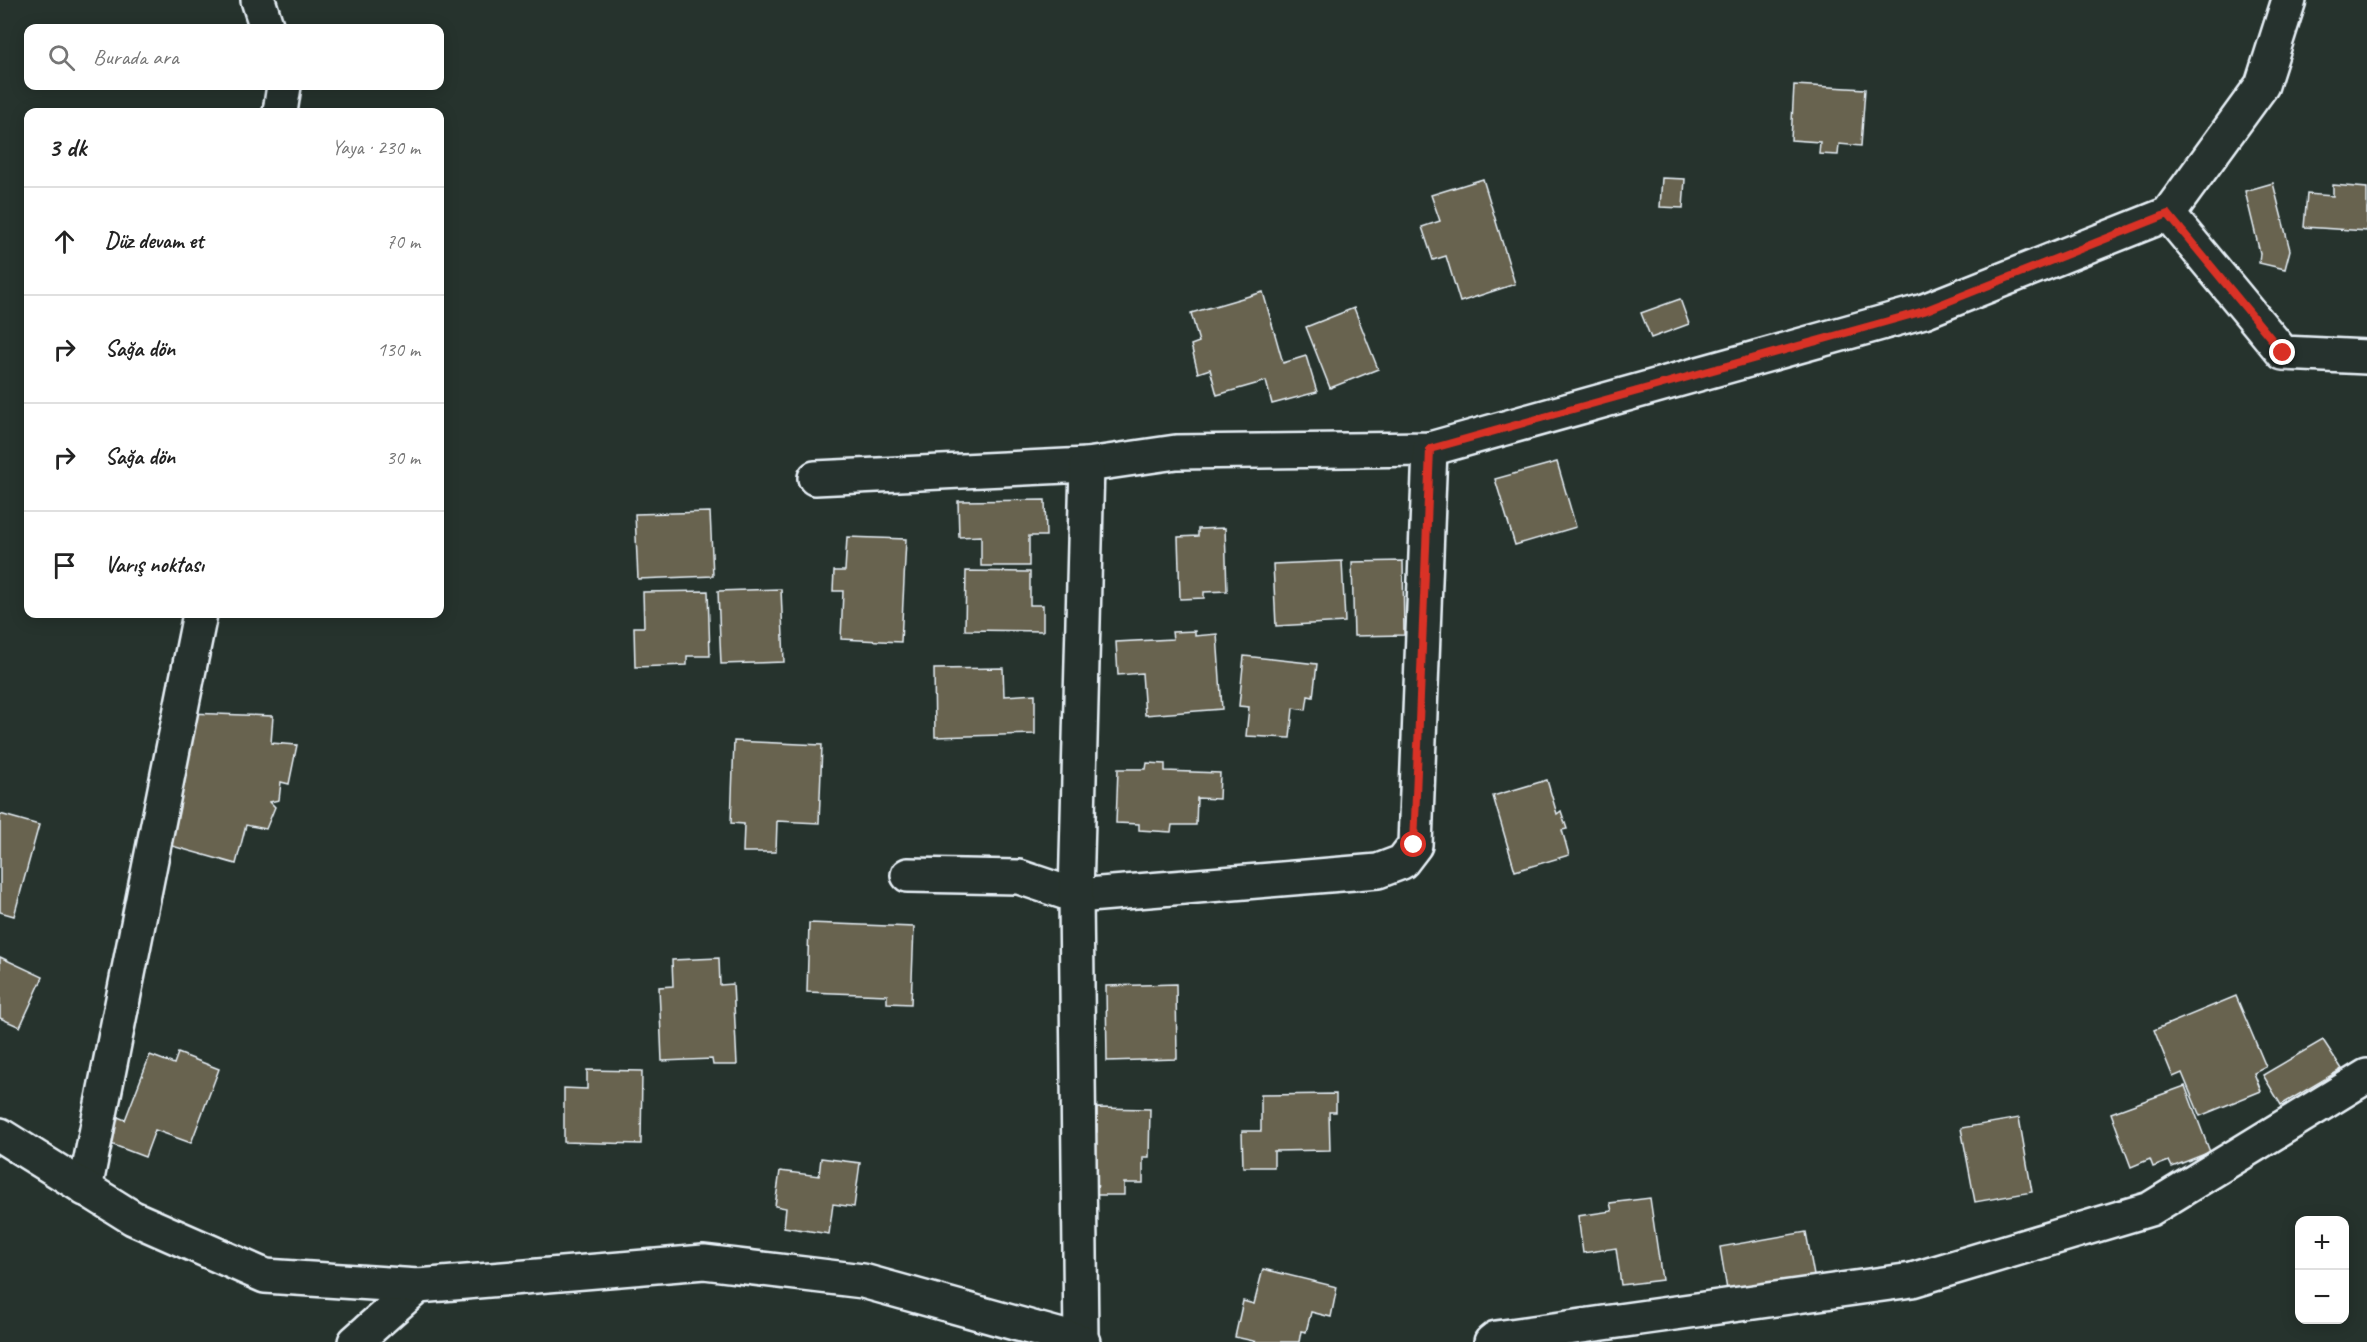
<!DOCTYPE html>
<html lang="tr">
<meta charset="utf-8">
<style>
:root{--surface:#fff;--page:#f6f6f6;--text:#222;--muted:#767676;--line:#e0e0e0}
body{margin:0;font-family:Caveat,sans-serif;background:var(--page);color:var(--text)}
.controls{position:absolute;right:18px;bottom:18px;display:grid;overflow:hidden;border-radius:12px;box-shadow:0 3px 15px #0003}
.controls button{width:54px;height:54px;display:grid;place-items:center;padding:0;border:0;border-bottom:2px solid var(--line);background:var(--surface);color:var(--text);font:30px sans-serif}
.stop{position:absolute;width:18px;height:18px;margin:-14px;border:4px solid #d93025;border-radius:50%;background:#fff}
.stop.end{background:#d93025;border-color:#fff;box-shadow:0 2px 6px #0008}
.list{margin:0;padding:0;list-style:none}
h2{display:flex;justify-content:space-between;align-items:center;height:78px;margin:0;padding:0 24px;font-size:26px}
h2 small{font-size:20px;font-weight:400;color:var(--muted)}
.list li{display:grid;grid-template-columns:39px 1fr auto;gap:18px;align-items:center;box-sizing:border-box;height:108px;padding:0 24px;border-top:2px solid var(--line)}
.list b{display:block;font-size:22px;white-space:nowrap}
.list em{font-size:20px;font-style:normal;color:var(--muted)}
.icon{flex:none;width:33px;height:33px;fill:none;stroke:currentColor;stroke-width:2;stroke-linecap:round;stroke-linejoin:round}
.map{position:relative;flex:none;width:2367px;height:1342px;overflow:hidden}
.search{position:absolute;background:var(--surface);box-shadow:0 3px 15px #0003;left:24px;top:24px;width:420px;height:66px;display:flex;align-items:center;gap:15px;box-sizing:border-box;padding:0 21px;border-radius:12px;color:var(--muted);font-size:22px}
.panel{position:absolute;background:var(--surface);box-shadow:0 3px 15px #0003;left:24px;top:108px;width:420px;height:510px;border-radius:12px}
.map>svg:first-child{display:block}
.building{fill:#676350;stroke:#e8f1f8;stroke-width:1.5}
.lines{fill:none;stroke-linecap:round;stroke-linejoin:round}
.minor-casing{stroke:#e8f1f8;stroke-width:38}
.tertiary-casing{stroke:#e8f1f8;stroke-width:38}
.minor{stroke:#26332d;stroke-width:33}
.tertiary{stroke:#26332d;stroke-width:33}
.route{stroke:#d93025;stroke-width:8}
</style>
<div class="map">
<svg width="2367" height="1342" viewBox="0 0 2367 1342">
<rect width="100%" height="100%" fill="#26332d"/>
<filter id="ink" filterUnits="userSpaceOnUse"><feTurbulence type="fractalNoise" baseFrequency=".0167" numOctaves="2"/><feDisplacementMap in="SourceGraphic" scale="12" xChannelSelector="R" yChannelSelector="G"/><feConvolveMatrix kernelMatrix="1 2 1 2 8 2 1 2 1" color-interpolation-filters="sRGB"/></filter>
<g filter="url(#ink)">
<g class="building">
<path d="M1794 85 1865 89 1861 146 1839 144 1838 155 1819 154 1820 142 1791 140Z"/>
<path d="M1662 178 1685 179 1683 208 1660 207Z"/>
<path d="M1483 179 1515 284 1460 302 1446 256 1433 260 1422 227 1440 221 1431 195Z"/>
<path d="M2273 183 2290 250 2285 269 2259 263 2260 253 2245 191Z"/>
<path d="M2333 185 2367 188V231L2304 227 2307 194 2333 196Z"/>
<path d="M1263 292 1283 363 1306 356 1317 392 1272 404 1266 381 1217 395 1210 369 1198 373 1191 345 1199 342 1191 313Z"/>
<path d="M1680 299 1689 324 1651 338 1641 313Z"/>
<path d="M1354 308 1378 369 1330 388 1306 327Z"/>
<path d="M1557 462 1576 527 1515 545 1495 479Z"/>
<path d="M1045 500 1046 536H1029V566H981V536L959 537 958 501Z"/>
<path d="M710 512 713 576 638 579 635 514Z"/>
<path d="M1225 528 1227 591 1204 592V598L1180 599 1178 537 1198 536V529Z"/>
<path d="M847 537 906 539 901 642 841 639 843 591H833L834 571H845Z"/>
<path d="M1342 561 1345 622 1276 626 1273 564Z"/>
<path d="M1403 561 1404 635 1354 636 1352 562Z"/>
<path d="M966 571 1030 572V605H1043V631L965 630Z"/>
<path d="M781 589 784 662 721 664 718 591Z"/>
<path d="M708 591 710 656H687V665L635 667 634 627H644L643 592Z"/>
<path d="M1195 631V636L1217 634 1222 709 1145 715 1142 673 1118 675 1116 642 1173 639 1172 632Z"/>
<path d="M1244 656 1317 664 1313 697 1308 696 1306 710 1293 708 1290 738 1246 736 1249 707 1239 706Z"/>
<path d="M1003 668 1004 696 1035 694V734L935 737 934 669Z"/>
<path d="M189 713 273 716 271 743 297 745 289 784 281 782 279 800 270 802 275 807 266 829 246 825 236 864 165 844Z"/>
<path d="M734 741 822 745 819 823 777 821 776 852H743L744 824 731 823Z"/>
<path d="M1147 763 1165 764V771L1220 773 1219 799 1197 798 1196 825H1172L1171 832 1139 830V824L1116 823 1118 769H1146Z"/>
<path d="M1547 780 1557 814 1561 811 1567 829 1562 830 1569 855 1515 871 1493 796Z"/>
<path d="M0 814 39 825 14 916 0 912Z"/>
<path d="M809 923 914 927 911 1004 887 1003V995L807 992Z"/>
<path d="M0 957 43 977 20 1027 0 1018Z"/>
<path d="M719 958 720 985 733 984 737 1065H713L712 1059 662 1061 659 987 673 986 672 960Z"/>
<path d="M1176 984 1177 1059 1107 1061 1106 986Z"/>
<path d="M2236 996 2266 1067 2254 1073 2261 1091 2200 1116 2182 1073 2173 1077 2154 1030Z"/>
<path d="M2323 1040 2342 1069 2281 1105 2263 1075Z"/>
<path d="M178 1053 219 1069 191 1143 155 1130 145 1157 103 1141 113 1115 125 1120 150 1055 174 1064Z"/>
<path d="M587 1070 642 1071 641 1144 564 1142V1088L587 1089Z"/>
<path d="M2185 1086 2210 1152 2172 1167 2169 1161 2153 1167 2150 1159 2131 1167 2111 1113Z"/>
<path d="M1336 1094V1112H1329L1330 1150 1274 1151V1167H1243L1242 1131H1261V1095Z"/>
<path d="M1097 1108 1150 1109 1149 1157H1143V1183H1124V1195H1087V1132H1097Z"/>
<path d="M2019 1118 2032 1192 1975 1202 1961 1128Z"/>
<path d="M821 1158 860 1163 854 1207 833 1204 829 1234 784 1227 786 1208 775 1206 780 1171 819 1176Z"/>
<path d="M1650 1198 1662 1280 1621 1285 1616 1248 1583 1253 1578 1216 1612 1211 1610 1203Z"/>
<path d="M1806 1232 1815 1281 1728 1296 1720 1247Z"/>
<path d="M1263 1269 1337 1287 1331 1317 1311 1312 1306 1332 1301 1331 1299 1342H1258L1235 1337 1243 1301 1254 1304Z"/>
</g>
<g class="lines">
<defs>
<g id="minor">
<path d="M258 0 267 28"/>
<path d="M280 112 284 86"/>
<path d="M2168 214 2283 353 2367 357"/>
<path d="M815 478 1087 465 1176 452 1430 449 1924 311 2168 214 2262 85 2289 0"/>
<path d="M908 875 1019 877 1076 896 1378 871 1402 862 1415 845 1430 449"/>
<path d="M85 1189 200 614"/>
<path d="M1081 1341 1076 896 1087 465"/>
<path d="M355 1342 418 1286"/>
<path d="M1491 1342 1496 1338 1912 1280 2150 1209 2367 1076"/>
</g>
<path id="tertiary" d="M0 1135 133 1218 265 1276 418 1286 704 1262 863 1281 1083 1342"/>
</defs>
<use href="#minor" class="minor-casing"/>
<use href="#tertiary" class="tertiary-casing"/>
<use href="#minor" class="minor"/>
<use href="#tertiary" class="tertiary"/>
</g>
</g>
<g class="lines" filter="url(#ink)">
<path class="route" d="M1414 845 1430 449 1924 311 2168 214 2283 353"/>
</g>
</svg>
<div class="controls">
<button>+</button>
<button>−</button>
</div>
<div class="stop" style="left:1414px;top:845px"></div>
<div class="stop end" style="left:2283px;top:353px"></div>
<div class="search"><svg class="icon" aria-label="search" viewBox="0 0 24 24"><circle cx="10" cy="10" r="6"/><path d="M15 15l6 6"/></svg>Burada ara</div>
<section class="panel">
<h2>3 dk<small>Yaya · 230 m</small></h2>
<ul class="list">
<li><svg class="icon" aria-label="ahead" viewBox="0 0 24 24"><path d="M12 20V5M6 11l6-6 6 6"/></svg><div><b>Düz devam et</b></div><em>70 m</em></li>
<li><svg class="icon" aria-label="right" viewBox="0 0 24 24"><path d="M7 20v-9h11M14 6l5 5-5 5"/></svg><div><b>Sağa dön</b></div><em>130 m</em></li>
<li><svg class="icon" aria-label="right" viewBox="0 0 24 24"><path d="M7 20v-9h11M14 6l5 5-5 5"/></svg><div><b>Sağa dön</b></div><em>30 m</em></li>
<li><svg class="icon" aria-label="arrive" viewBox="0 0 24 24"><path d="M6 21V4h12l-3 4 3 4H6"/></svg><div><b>Varış noktası</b></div></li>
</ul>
</section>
</div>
